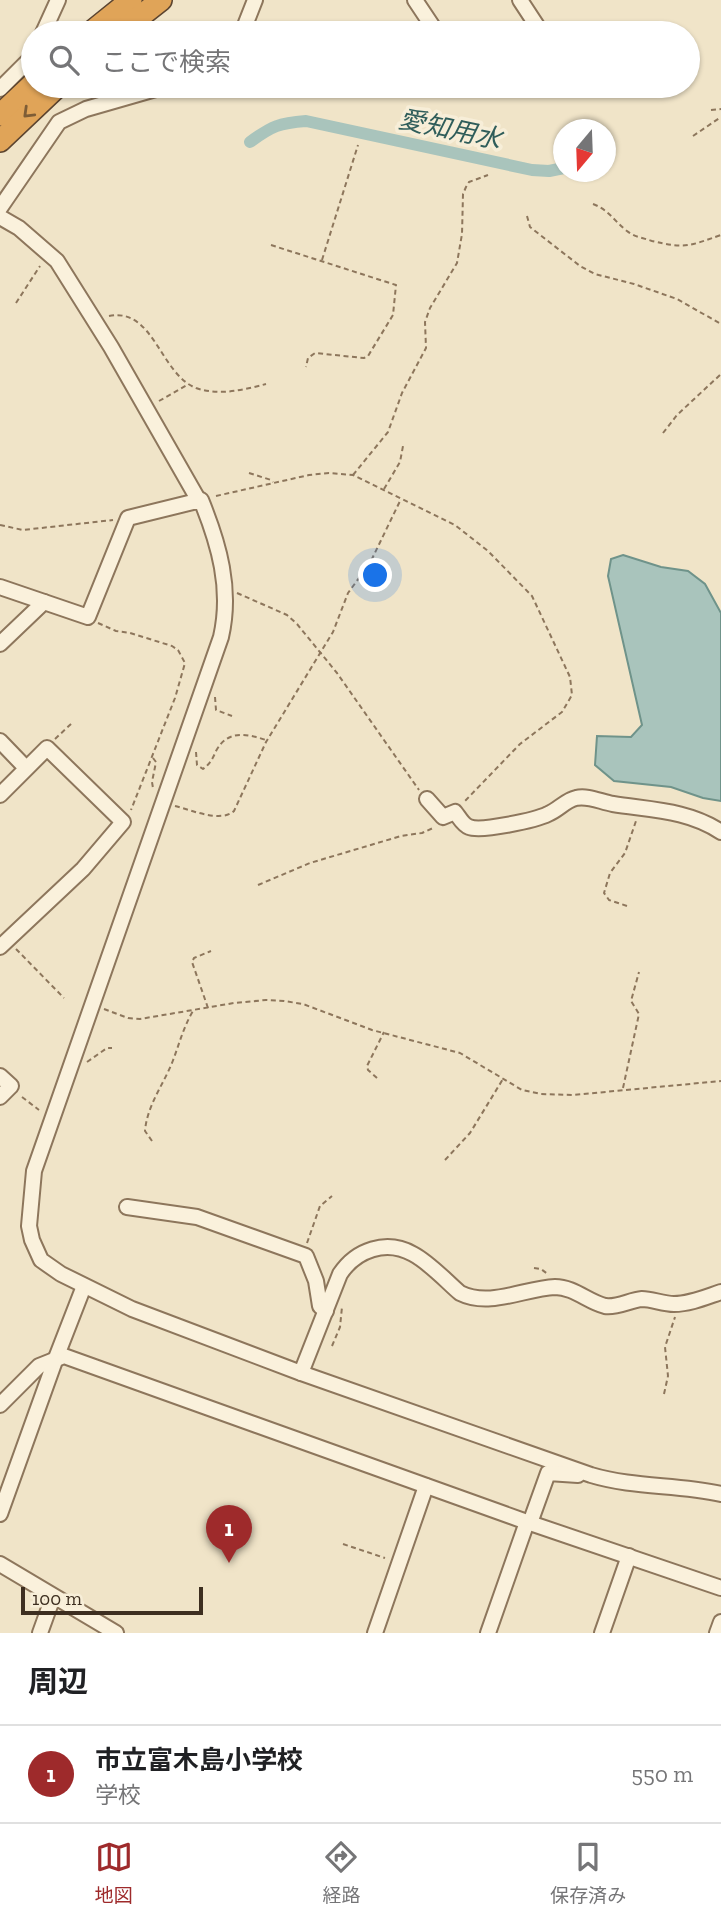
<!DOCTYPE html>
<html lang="ja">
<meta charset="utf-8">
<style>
:root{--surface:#fff;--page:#f2f2f2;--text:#202124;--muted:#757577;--line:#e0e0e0;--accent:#9e2a2b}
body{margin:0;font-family:"Zilla Slab","Noto Sans JP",serif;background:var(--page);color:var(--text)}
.compass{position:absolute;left:553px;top:119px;width:63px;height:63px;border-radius:50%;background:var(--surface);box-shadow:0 2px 5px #0004;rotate:199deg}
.scale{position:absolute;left:21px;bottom:18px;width:182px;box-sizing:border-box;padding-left:7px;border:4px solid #3d2e20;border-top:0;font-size:19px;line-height:24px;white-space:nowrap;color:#3d2e20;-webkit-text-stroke:5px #f7eed8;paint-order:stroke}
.you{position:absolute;left:376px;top:576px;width:24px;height:24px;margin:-18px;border:5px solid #fff;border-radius:50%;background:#1a73e8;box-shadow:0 0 0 10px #1a73e833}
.badge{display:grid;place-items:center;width:46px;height:46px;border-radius:50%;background:var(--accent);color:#fff;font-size:23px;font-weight:700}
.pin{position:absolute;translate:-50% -58px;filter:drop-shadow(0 2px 4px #0008)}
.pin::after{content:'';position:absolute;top:37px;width:24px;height:21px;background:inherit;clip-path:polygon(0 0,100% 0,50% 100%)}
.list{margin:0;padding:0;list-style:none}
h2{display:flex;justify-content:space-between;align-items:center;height:91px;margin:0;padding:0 28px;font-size:30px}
h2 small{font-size:23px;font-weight:400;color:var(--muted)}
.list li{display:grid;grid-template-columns:46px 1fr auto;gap:21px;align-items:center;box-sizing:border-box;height:98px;padding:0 28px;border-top:2px solid var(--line)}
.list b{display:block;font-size:26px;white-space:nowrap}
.list p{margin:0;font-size:23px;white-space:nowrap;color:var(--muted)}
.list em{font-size:23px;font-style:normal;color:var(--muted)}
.icon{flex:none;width:38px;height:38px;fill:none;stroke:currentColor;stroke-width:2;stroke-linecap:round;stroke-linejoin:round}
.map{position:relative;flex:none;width:721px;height:1633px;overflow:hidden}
.search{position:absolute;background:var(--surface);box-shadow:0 2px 5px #0004;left:21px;right:21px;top:21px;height:77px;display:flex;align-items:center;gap:18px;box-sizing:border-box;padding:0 24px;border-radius:38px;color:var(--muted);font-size:26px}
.sheet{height:189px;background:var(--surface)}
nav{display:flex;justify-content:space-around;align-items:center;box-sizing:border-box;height:98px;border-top:2px solid var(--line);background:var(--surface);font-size:19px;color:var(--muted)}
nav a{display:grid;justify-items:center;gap:4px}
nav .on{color:var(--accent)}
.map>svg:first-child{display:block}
.water{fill:#a9c4bc;stroke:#6f938a;stroke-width:2}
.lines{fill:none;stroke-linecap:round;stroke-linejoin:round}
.canal{stroke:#a9c4bc;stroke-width:12}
.minor-casing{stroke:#8d765c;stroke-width:18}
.highway-casing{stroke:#5b4430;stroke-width:24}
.path{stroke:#8d765c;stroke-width:2;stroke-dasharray:5 3.5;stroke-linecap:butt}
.minor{stroke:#faf1dc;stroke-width:14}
.highway{stroke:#e0a458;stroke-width:21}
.oneway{stroke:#7e5d36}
.labels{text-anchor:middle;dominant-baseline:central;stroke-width:7;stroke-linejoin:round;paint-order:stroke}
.water-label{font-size:26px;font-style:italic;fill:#2f5d5a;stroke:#f7eed8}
</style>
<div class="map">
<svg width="721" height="1633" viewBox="0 0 721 1633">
<rect width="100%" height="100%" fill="#f0e4c8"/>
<path class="water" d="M623 555 661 567 688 571 705 584 721 613V801L703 798 671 787 614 781 595 765 597 736 631 737 642 725 608 576 611 559Z"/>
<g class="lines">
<path class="canal" d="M250 142C272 126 279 123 306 121L532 170 549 171 564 168"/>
<defs>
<g id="minor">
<path d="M415 0 437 33"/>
<path d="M520 0 541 32 539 33"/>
<path d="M43 33 58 0"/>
<path d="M242 33 255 0"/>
<path d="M0 89 33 56"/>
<path d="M0 208 59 122 86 109 166 86"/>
<path d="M0 217 19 228 57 261 111 347 199 501"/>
<path d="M0 587 88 617 128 518 201 500C219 544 232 589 221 637L34 1171 29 1226 32 1240 41 1260 61 1274 132 1309 301 1373 591 1475C634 1488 678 1484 721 1494"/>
<path d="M0 644 44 602"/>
<path d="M0 741 26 768"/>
<path d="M0 795 47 748 123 822 83 869 0 947"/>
<path d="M427 799 443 817 455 812C459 817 463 825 469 827 481 832 536 820 548 814 558 810 566 800 576 798 588 795 601 802 613 804 650 810 688 810 721 832"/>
<path d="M0 1076 11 1086 0 1097"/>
<path d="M127 1207 197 1217 306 1256 316 1281 320 1306 326 1311"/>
<path d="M301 1373 340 1274C356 1250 386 1239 413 1254 430 1263 446 1281 460 1293 490 1308 525 1288 555 1287 574 1287 588 1302 605 1306 617 1308 630 1300 642 1299 652 1299 663 1304 674 1304 690 1304 706 1297 721 1292"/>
<path d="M0 1405 39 1366 64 1356 527 1522 721 1588"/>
<path d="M0 1514 56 1358 84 1286"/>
<path d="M530 1523 548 1473 578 1475"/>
<path d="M0 1564 116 1633"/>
<path d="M40 1633 53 1597"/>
<path d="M375 1633 426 1486"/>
<path d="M488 1633 527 1522"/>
<path d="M602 1633 629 1556"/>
<path d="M717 1633 721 1622"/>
</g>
<g id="highway">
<path d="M90 33 131 0"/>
<path d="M119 33 161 0"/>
<path d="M0 115 33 84"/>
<path d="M0 141 58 86"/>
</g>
</defs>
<use href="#minor" class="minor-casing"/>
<use href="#highway" class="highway-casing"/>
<g class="path">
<path d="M711 110 721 109"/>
<path d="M693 136 721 117"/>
<path d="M593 204C609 210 614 221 627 231 634 237 644 238 652 241 686 249 689 246 721 235"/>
<path d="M527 216 530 227 580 266 595 274 634 284 677 299 721 324"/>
<path d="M271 245 396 285 393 315 368 356 364 358 315 353 308 358 306 367"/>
<path d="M322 260 358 145"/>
<path d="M16 303 40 266"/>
<path d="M109 316C154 307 160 374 196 388 219 396 243 390 266 384"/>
<path d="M159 401 187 385"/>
<path d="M663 433 677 415 721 374"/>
<path d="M249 473 271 480 273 482"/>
<path d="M353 475 388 432 402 393 426 348 425 322 430 308 457 263 462 234 463 194 466 187 469 182 488 175"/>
<path d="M384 489 400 462 403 446"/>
<path d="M216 496 309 475 329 473 353 475 455 525 488 551 532 596 570 677 572 695 562 712 520 744 463 803"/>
<path d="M0 525 23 530 113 520"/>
<path d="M237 593 287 615 297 624 337 673 419 790"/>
<path d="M98 623 116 631 130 633 172 646 178 650 185 663 175 698 131 810"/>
<path d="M215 697 216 710 232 716"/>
<path d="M55 739 72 723"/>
<path d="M196 752 197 765 203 769C210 764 213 758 216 751 228 729 247 734 266 740"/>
<path d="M153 758 156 762 152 782 153 788"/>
<path d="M175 806C191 810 221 823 234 811L266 742 333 632 348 593 370 563 401 499"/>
<path d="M258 885 310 863 401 836 422 833 433 828"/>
<path d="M627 906 609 900 604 893 610 873 625 853 636 821"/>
<path d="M16 949 64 998"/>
<path d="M208 1008 192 962 194 958 211 951"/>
<path d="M104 1009 128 1018 140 1019 234 1003 266 1000 284 1001 303 1004 372 1030 460 1053 522 1090 541 1094 573 1095 721 1081"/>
<path d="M87 1062 107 1048H112"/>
<path d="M377 1078 368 1070 367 1066 384 1032"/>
<path d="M623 1088 639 1014 631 1001 639 972"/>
<path d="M22 1097 39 1110"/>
<path d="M152 1141 145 1131C147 1106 163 1085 172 1063 179 1045 183 1028 193 1011"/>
<path d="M445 1160 470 1133 503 1079"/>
<path d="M307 1243 320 1206 332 1196"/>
<path d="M534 1268 541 1269 549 1275"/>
<path d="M332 1346 340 1327 342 1307"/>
<path d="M664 1394 668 1376 665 1347 675 1317"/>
<path d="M343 1544 385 1558"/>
</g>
<use href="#minor" class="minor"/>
<use href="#highway" class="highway"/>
</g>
<defs><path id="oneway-chevron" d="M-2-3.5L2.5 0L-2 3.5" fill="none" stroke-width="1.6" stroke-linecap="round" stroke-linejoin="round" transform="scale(1.75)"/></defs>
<use class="oneway" href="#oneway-chevron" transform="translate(28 113) rotate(136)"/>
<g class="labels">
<g class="water-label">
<text transform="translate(450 129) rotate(12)">愛知用水</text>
</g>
</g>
</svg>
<svg class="compass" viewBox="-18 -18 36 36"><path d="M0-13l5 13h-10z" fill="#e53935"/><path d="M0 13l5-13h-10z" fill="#757577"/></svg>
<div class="scale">100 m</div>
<div class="you"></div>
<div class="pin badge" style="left:229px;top:1563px">1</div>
<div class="search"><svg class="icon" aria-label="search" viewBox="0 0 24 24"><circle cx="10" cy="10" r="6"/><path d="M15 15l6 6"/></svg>ここで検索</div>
</div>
<section class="sheet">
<h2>周辺<small></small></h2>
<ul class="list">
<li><span class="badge">1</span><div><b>市立富木島小学校</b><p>学校</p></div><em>550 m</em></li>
</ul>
</section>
<nav>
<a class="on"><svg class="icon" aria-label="map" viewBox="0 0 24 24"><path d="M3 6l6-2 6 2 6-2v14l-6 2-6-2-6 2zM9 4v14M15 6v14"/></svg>地図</a>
<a><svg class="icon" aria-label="directions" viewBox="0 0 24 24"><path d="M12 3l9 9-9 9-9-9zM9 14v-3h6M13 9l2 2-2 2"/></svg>経路</a>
<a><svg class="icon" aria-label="saved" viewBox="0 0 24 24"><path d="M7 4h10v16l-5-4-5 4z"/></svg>保存済み</a>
</nav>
